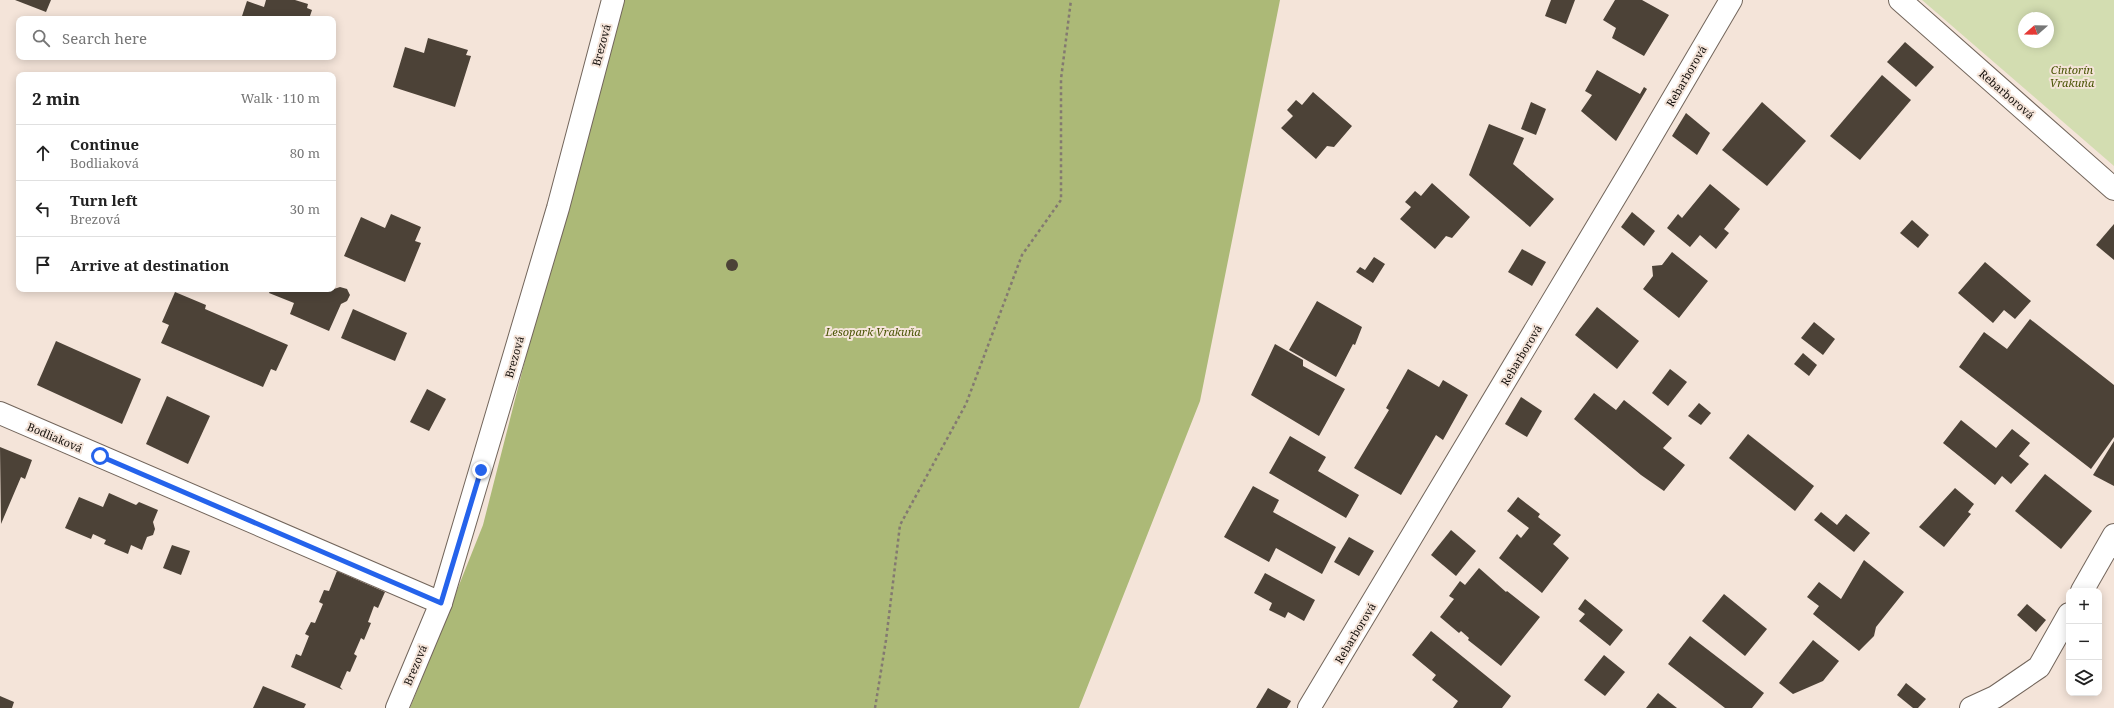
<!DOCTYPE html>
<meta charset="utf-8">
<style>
:root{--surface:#fff;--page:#f2f2f2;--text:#222;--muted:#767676;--line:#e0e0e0}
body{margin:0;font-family:"Noto Serif",serif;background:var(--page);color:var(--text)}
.controls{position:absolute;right:12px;bottom:12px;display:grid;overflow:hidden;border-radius:8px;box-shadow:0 2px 10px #0003}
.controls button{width:36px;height:36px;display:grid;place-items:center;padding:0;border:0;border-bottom:1px solid var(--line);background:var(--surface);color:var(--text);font:20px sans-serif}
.compass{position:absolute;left:2018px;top:12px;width:36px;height:36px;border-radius:50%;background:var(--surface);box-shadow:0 2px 10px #0003;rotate:250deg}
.stop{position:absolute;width:12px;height:12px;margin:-9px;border:3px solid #2563eb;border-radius:50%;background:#fff}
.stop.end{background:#2563eb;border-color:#fff;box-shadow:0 1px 4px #0008}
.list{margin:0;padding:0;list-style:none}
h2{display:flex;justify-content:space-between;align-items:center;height:52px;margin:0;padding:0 16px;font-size:17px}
h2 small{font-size:13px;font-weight:400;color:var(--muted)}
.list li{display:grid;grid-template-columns:26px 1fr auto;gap:12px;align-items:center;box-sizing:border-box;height:56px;padding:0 16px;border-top:1px solid var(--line)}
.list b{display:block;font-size:15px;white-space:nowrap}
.list p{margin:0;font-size:13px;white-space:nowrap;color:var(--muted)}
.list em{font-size:13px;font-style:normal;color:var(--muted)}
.icon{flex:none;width:22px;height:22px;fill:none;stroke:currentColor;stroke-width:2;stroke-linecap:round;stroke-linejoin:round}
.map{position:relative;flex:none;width:2114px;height:708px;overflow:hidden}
.search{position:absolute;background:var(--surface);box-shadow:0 2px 10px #0003;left:16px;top:16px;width:320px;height:44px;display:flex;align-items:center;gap:10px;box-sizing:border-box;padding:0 14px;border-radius:8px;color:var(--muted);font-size:15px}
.panel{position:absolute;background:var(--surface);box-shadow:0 2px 10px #0003;left:16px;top:72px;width:320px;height:220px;border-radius:8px}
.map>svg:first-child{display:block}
.green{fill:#d3ddb1;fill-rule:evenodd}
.forest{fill:#acb977}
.building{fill:#4c4237}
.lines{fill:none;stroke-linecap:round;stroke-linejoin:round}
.minor-casing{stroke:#72655b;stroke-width:24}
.path{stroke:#837971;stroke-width:2.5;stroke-dasharray:3 3;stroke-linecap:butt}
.minor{stroke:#fff;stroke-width:22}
.route{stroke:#2563eb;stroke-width:5}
.labels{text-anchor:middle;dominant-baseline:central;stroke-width:4;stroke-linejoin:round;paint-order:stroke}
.street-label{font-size:11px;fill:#140f0b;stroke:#f4e4d9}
.park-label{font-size:11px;font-style:italic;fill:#4a5405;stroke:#f4e4d9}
</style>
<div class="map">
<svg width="2114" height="708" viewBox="0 0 2114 708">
<rect width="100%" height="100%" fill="#f4e4d9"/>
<path class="green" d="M1922 0H2114V166ZM2024 18H2048V42H2024Z"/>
<path class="forest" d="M617 0H1280L1200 401 1079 708H410L483 525Z"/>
<g class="building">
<path d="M15 0H51L46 12Z"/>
<path d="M266 0H295L308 4 307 8 312 10 309 19H241L247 1 264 7Z"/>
<path d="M1551 0H1575L1566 24 1545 16Z"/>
<path d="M1615 0H1642L1669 15 1644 56 1612 38 1616 28 1603 20Z"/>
<path d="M428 38 468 50 466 55 471 56 455 107 393 87 405 47 424 53Z"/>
<path d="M1905 42 1934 67 1916 87 1887 62Z"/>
<path d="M1597 70 1640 94 1644 87 1647 89 1616 141 1581 111 1592 95 1585 91Z"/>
<path d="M1882 75 1911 100 1860 160 1830 136Z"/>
<path d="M1313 92 1352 126 1334 147 1327 146 1316 159 1281 128 1293 116 1287 110 1296 100 1302 105Z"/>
<path d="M1531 102 1546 109 1536 135 1521 129Z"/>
<path d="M1762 102 1806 141 1767 186 1722 150Z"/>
<path d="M1686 113 1710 133 1697 155 1672 136Z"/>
<path d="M1489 124 1524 138 1513 164 1554 199 1530 227 1469 175Z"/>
<path d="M1432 183 1470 217 1452 238 1446 236 1435 249 1400 219 1411 207 1405 202 1415 191 1421 196Z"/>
<path d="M1710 184 1740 209 1724 229 1729 233 1716 249 1700 235 1690 247 1667 228 1678 214 1682 218Z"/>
<path d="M1632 212 1655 231 1644 246 1621 227Z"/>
<path d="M391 214 421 227 415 241 421 243 405 282 344 256 361 217 385 228Z"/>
<path d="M1912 220 1929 235 1918 248 1900 233Z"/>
<path d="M2114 224V260L2096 245Z"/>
<path d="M1522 249 1546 262 1532 286 1508 272Z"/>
<path d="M1672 252 1708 281 1679 318 1643 289 1653 276 1652 266 1662 265Z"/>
<path d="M1374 257 1385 264 1373 283 1356 272 1360 267 1365 270Z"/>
<circle cx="732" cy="265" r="6"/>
<path d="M1985 262 2031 301 2015 319 2004 310 1993 323 1958 293Z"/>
<path d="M340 287 347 289 350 295 347 301 341 304 329 331 290 314 294 303 269 293 271 289H334Z"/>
<path d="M175 292 206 305 205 309 288 345 276 371 271 369 263 387 161 343 169 325 162 322Z"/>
<path d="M1317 301 1362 327 1355 345 1353 344 1336 377 1289 350Z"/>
<path d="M1597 307 1639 341 1617 369 1575 335Z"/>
<path d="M353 309 407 333 395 361 341 338Z"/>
<path d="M2030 319 2114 385V437L2091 469 1959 367 1984 332 2007 349Z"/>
<path d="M1814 322 1835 339 1823 355 1801 338Z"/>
<path d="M56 341 141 379 122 424 37 385Z"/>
<path d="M1275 344 1303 360V366L1345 389 1319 436 1251 395Z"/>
<path d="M1803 353 1817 365 1809 376 1794 364Z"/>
<path d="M1408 369 1439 387 1443 380 1468 395 1443 440 1436 435 1401 495 1354 468 1389 410 1386 408Z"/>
<path d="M1670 369 1687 382 1668 406 1652 393Z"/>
<path d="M427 389 446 399 429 431 410 422Z"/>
<path d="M1594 393 1616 410 1624 400 1672 438 1663 448 1685 465 1664 491 1641 475 1574 419Z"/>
<path d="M167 396 210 416 188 464 146 444Z"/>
<path d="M1521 397 1542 411 1527 437 1505 424Z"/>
<path d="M1699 403 1711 413 1701 425 1688 416Z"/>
<path d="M1961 420 1996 448 2012 429 2030 443 2019 456 2029 464 2011 484 2002 476 1995 485 1943 443Z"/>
<path d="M1748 434 1814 486 1795 511 1729 458Z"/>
<path d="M1290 436 1326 457 1318 471 1359 495 1346 518 1269 473Z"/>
<path d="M2114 441V486L2093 475Z"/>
<path d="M0 447 32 460 25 479 21 477 1 524Z"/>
<path d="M2045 474 2092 511 2061 549 2015 511Z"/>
<path d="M1253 486 1279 500 1273 512 1336 547 1322 574 1276 548 1269 562 1224 537Z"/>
<path d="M1955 488 1974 504 1968 512 1971 514 1944 547 1919 527Z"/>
<path d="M109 493 136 505 139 502 158 510 153 522 155 529 153 535 147 537 142 550 131 545 128 554 104 544 106 540 93 534 91 539 65 528 79 497 103 507Z"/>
<path d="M1518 497 1540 514 1538 517 1561 535 1553 544 1569 558 1542 593 1499 558 1517 534 1521 538 1529 528 1507 511Z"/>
<path d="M1821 512 1837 525 1846 514 1870 533 1854 552 1814 520Z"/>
<path d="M1451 530 1476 551 1456 576 1431 555Z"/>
<path d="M1349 537 1374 551 1359 576 1334 562Z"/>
<path d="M172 545 190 551 181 575 163 568Z"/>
<path d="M1864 560 1904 592 1876 627 1874 636 1859 651 1813 614 1819 606 1807 597 1819 582 1841 599Z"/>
<path d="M1479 568 1506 592 1507 591 1540 617 1501 666 1468 640 1469 638 1461 631 1459 633 1440 617 1454 599 1449 596 1460 581 1465 585Z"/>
<path d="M337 571 385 592 378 608 374 606 368 622 371 623 364 640 361 638 354 654 357 656 350 672 347 671 340 687 343 690 291 667 296 654 301 656 309 636 305 634 311 622 315 623 323 604 319 602 324 590 329 591Z"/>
<path d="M1265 573 1315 600 1304 621 1288 612 1285 618 1269 610 1272 603 1254 593Z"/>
<path d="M1724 594 1767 629 1745 656 1702 621Z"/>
<path d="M1585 599 1623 630 1610 646 1579 621 1585 614 1578 609Z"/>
<path d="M2027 604 2046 620 2036 632 2017 615Z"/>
<path d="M1431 631 1511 696 1502 708H1453L1458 701 1432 680 1436 675 1412 655Z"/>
<path d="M1690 636 1764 693 1752 708H1725L1668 664Z"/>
<path d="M1813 640 1839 661 1823 681 1793 694 1779 683Z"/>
<path d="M1604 655 1625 672 1605 696 1584 680Z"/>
<path d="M1906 683 1926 699 1918 708H1913L1897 695Z"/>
<path d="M263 686 306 704 304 708H253Z"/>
<path d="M1268 688 1291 701 1287 708H1256Z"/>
<path d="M1658 693 1677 708H1646Z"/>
<path d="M0 696 14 702 12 708H0Z"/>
</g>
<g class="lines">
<defs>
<g id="minor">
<path d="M1900 0 2114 189"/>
<path d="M0 413 441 603"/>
<path d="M2082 591 2114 535"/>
<path d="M397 708 441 603 558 208 613 0"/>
<path d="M1309 708 1633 167 1731 0"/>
<path d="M1971 708 1995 697 2039 667 2069 614"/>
</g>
</defs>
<use href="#minor" class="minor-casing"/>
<path class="path" d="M875 708 886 640 900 525 966 404 1022 255 1061 200V79L1071 0"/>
<use href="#minor" class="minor"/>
</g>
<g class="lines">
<path class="route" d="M100 456 441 603 481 470"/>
</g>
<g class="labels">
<g class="street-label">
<text transform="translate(601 45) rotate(-75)">Brezová</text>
<text transform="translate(1686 76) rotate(-60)">Rebarborová</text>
<text transform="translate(2007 94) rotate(41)">Rebarborová</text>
<text transform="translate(1521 355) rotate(-59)">Rebarborová</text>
<text transform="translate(514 357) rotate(-74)">Brezová</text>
<text transform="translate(55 437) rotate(23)">Bodliaková</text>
<text transform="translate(1355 633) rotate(-59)">Rebarborová</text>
<text transform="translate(415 665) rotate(-67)">Brezová</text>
</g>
<g class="park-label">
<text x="2072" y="69">Cintorín<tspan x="2072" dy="13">Vrakuňa</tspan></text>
<text x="873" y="331">Lesopark Vrakuňa</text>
</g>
</g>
</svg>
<div class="controls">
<button>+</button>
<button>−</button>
<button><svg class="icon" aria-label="layers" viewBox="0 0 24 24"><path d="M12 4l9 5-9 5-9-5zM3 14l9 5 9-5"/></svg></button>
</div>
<svg class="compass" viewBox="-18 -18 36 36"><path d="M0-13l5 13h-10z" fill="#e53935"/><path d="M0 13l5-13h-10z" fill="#767676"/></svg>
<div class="stop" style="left:100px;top:456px"></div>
<div class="stop end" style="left:481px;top:470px"></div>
<div class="search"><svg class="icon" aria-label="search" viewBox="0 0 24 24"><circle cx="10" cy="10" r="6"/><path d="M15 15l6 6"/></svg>Search here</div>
<section class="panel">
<h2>2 min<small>Walk · 110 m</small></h2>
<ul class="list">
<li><svg class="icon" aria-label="ahead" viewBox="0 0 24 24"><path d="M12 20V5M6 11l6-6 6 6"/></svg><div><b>Continue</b><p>Bodliaková</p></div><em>80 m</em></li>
<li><svg class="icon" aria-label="left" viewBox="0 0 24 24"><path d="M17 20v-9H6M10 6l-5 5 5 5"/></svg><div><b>Turn left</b><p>Brezová</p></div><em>30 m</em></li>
<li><svg class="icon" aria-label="arrive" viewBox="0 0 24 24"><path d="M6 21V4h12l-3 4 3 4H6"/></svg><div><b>Arrive at destination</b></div></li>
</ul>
</section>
</div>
